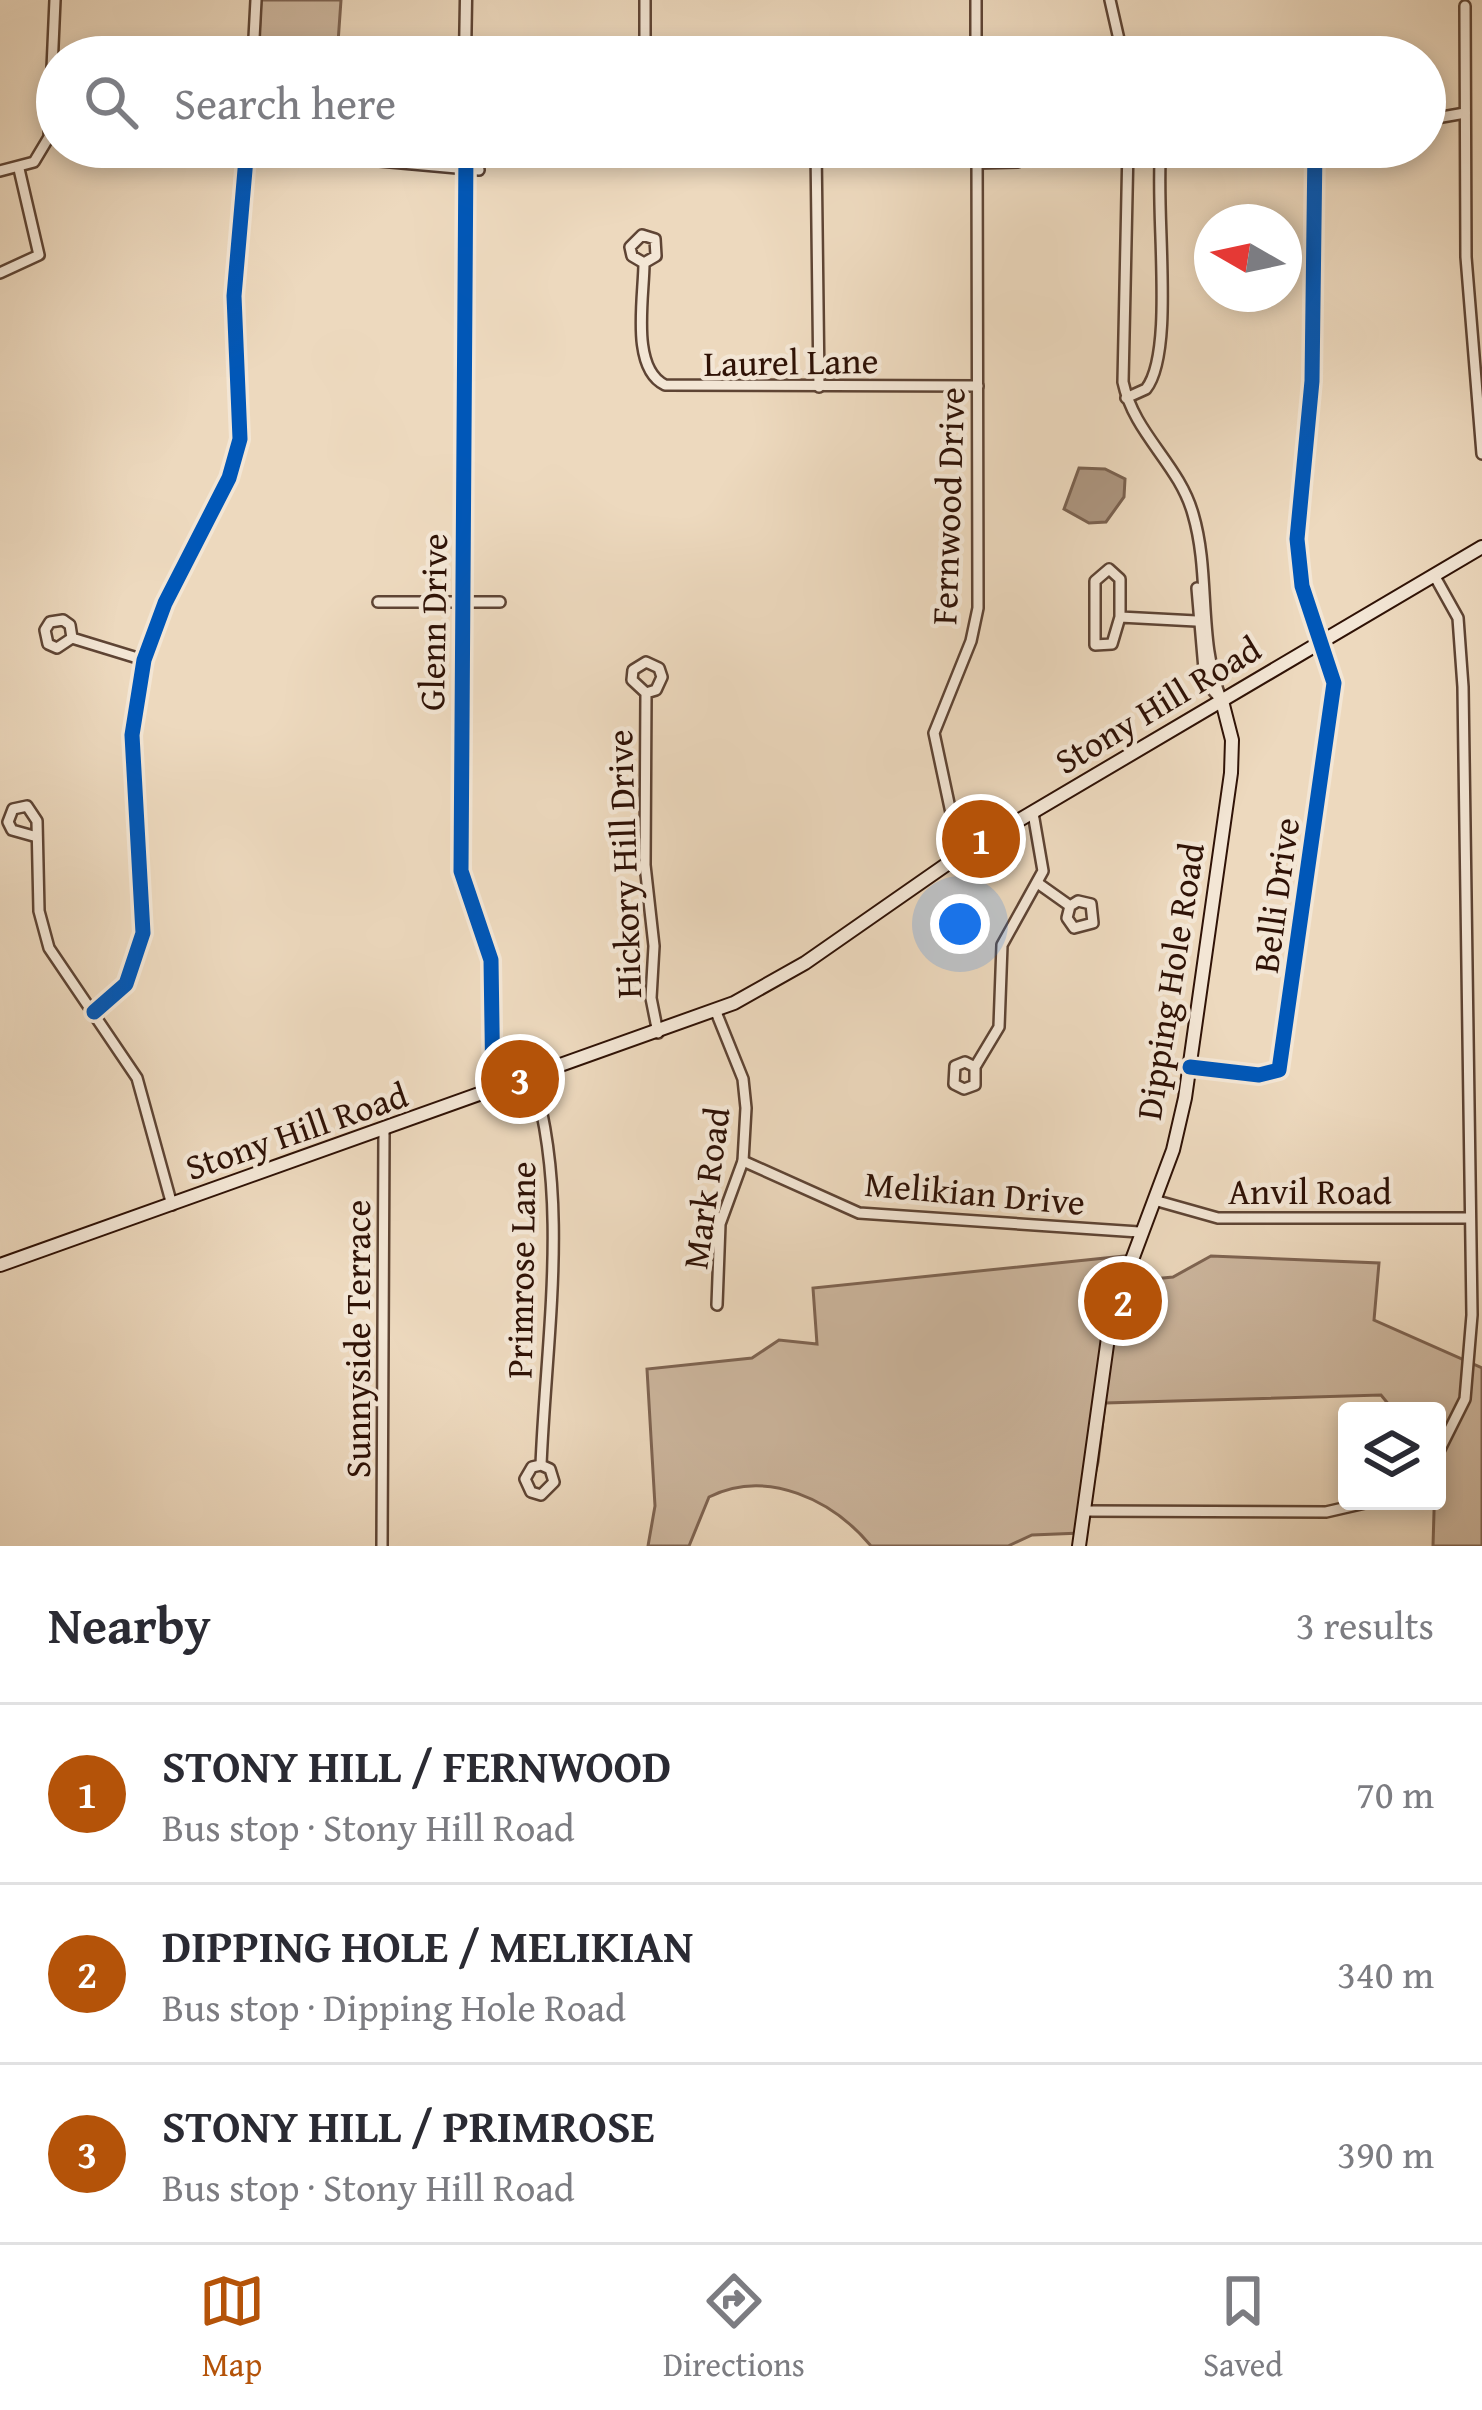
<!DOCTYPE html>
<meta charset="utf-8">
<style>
:root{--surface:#fff;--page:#f2f2f3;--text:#2b2b33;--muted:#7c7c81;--line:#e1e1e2;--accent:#b45309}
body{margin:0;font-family:"Gentium Book Plus",serif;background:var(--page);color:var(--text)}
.controls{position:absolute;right:36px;bottom:36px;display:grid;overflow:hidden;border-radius:12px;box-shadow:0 6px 18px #0003}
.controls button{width:108px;height:108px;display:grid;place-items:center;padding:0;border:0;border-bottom:3px solid var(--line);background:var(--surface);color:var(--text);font:60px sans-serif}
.compass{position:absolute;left:1194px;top:204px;width:108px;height:108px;border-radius:50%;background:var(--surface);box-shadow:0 6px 18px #0003;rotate:279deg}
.you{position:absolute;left:960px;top:924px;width:42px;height:42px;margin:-30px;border:9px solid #fff;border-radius:50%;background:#1a73e8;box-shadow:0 0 0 18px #1a73e833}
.badge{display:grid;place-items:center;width:78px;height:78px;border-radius:50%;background:var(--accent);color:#fff;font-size:39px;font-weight:700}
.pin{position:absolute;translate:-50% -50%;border:6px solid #fff;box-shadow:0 3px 12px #0006}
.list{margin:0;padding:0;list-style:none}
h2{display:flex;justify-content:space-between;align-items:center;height:156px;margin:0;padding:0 48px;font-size:51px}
h2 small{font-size:39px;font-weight:400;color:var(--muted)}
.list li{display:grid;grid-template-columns:78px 1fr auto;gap:36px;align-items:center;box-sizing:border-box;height:180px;padding:0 48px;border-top:3px solid var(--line)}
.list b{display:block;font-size:45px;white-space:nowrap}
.list p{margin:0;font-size:39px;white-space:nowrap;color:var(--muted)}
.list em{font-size:39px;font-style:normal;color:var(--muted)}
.icon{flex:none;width:66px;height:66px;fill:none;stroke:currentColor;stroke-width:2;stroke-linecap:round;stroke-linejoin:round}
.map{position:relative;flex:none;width:1482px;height:1546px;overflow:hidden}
.search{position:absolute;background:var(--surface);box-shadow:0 6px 18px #0003;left:36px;right:36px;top:36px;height:132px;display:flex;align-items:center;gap:30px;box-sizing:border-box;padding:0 42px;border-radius:66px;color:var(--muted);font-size:45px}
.sheet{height:696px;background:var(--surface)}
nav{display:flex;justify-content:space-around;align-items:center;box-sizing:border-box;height:168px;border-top:3px solid var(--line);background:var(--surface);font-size:33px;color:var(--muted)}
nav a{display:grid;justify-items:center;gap:6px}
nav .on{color:var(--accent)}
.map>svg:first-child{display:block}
.green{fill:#cdb79f;stroke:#7e6452;stroke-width:3}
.water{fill:#ac957f;stroke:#7a614f;stroke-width:3}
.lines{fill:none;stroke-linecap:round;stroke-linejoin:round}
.minor-casing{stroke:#5e4434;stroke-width:14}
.tertiary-casing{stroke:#5e4434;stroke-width:15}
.secondary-casing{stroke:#2f1206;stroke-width:16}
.minor{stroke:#f3e6d5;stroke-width:9}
.tertiary{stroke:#f3e6d5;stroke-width:10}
.secondary{stroke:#f3e6d5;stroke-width:12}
.cycleway-casing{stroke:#f3e6d5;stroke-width:22}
.cycleway{stroke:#0057b8;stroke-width:15}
.labels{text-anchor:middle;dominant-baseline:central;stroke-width:9;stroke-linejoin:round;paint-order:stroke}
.street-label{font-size:36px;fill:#2f1206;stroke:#f3e6d5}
</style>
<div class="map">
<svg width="1482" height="1546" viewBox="0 0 1482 1546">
<rect width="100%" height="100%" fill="#edd9be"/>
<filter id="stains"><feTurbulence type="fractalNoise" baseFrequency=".00167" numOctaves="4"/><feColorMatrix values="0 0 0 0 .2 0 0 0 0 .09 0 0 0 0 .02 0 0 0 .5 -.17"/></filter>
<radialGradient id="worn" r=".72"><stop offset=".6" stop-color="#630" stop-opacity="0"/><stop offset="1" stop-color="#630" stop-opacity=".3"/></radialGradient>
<g class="green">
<path d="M261 0H341L337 57H258Z"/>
<path d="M1125 1256 1122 1282 1173 1277 1211 1256 1379 1263 1374 1320 1482 1368V1546H1433L1437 1411H1394L1381 1395 1105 1403 1098 1462 1081 1533 1032 1535 1008 1546H871C833 1500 767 1468 709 1497L689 1546H648L655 1506 647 1369 752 1358 779 1340 817 1344 813 1288Z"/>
</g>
<path class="water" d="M1079 468 1105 469 1125 479 1124 497 1106 522 1089 523 1064 509Z"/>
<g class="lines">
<defs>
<g id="minor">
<path d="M645 0V48"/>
<path d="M976 0V57"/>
<path d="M1110 0 1123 57"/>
<path d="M1465 6 1466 257 1482 454"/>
<path d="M253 57 256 0"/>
<path d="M1301 57 1315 45 1331 57"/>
<path d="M1425 120 1465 113"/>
<path d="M816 147 819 387"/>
<path d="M1128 147 1123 382C1134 434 1179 464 1193 514 1211 575 1197 641 1222 701"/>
<path d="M247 149 479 170"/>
<path d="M977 163 1018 162"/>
<path d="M0 171 34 162 49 137 55 0"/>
<path d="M644 263 656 256 655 239 642 235 630 247 632 256 644 263C644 297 630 368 665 385L978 386"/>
<path d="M0 273 39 255 19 169"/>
<path d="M1126 398 1146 389C1176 351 1154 207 1161 147"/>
<path d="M1434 575 1458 618 1463 687 1472 1315 1465 1399 1437 1455"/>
<path d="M1197 588 1205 681 1222 701"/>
<path d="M378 602H500"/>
<path d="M1120 617 1112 644 1095 645V581L1109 569 1120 579V617L1196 621"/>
<path d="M72 638 57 648 48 644 45 630 50 622 63 620 70 625 72 638 144 660"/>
<path d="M646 693 656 690 662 677 659 668 646 662 633 670 632 680 646 693 645 865 654 946 651 998 658 1033"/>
<path d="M37 837 12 830 8 822 13 809 27 806 37 821 39 911 49 948 137 1078 172 1205"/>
<path d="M960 855 934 733 971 641 978 608 977 147"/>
<path d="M1039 884 1070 906 1078 901 1091 904 1093 923 1074 928 1067 918 1070 906"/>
<path d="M94 1012 126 984 143 933 132 735 144 660 165 603 229 478 240 439 234 296 247 147"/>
<path d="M716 1012 743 1079 746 1108 743 1161 720 1224 717 1305"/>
<path d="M975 1067V1085L964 1089 954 1084 955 1066 965 1062 975 1067 999 1027 1002 945 1043 871 1033 813"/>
<path d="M1190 1067 1259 1075 1279 1070 1334 683 1302 586 1297 539 1312 381 1315 147"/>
<path d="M533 1078C570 1200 546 1339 541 1465L532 1467 525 1479 531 1492 541 1495 554 1482 550 1469 541 1465"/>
<path d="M743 1161 859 1213 1139 1232"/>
<path d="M1154 1200 1218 1218H1469"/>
<path d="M1085 1511 1326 1512 1374 1501"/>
<path d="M382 1546 384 1132"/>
</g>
<g id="tertiary">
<path d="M465 57 466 0"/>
<path d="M466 147 461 871 491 960 493 1093"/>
</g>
<g id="secondary">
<path d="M0 1265 734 1003 805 963 960 855 1482 547"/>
<path d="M1079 1546 1111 1316 1173 1150 1185 1098 1231 773 1232 740 1222 701"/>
</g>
</defs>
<use href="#minor" class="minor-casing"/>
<use href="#tertiary" class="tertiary-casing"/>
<use href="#secondary" class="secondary-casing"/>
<use href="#minor" class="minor"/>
<use href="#tertiary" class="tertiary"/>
<use href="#secondary" class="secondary"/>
<defs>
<g id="cycleway">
<path d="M466 147 461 871 491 960 493 1093"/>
<path d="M94 1012 126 984 143 933 132 735 144 660 165 603 229 478 240 439 234 296 247 147"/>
<path d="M1190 1067 1259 1075 1279 1070 1334 683 1302 586 1297 539 1312 381 1315 147"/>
</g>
</defs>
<use href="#cycleway" class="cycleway-casing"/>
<use href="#cycleway" class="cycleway"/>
</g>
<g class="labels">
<g class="street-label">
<text transform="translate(791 361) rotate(-1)">Laurel Lane</text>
<text transform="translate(947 506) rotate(-88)">Fernwood Drive</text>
<text transform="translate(432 622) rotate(-89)">Glenn Drive</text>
<text transform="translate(1157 704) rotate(-31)">Stony Hill Road</text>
<text transform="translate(623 864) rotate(-92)">Hickory Hill Drive</text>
<text transform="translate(1275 895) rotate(-82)">Belli Drive</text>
<text transform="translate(1169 981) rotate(-81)">Dipping Hole Road</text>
<text transform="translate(296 1130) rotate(-19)">Stony Hill Road</text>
<text transform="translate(705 1188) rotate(-82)">Mark Road</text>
<text x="1310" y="1190">Anvil Road</text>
<text transform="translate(975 1192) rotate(5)">Melikian Drive</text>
<text transform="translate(520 1270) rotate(-89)">Primrose Lane</text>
<text transform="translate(356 1339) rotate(-90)">Sunnyside Terrace</text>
</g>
</g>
<rect width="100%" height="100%" filter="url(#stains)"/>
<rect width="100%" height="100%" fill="url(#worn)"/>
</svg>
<div class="controls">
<button><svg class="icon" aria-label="layers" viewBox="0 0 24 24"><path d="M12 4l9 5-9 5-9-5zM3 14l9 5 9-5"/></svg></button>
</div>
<svg class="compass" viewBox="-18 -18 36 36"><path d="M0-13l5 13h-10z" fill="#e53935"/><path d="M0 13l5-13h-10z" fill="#7c7c81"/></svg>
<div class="you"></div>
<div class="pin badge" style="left:981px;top:839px">1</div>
<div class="pin badge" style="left:1123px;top:1301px">2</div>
<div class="pin badge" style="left:520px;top:1079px">3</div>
<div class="search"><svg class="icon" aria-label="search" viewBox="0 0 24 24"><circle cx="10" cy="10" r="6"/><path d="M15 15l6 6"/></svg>Search here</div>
</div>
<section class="sheet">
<h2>Nearby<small>3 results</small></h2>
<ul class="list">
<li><span class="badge">1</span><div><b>STONY HILL / FERNWOOD</b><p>Bus stop · Stony Hill Road</p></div><em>70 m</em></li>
<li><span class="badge">2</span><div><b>DIPPING HOLE / MELIKIAN</b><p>Bus stop · Dipping Hole Road</p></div><em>340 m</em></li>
<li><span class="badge">3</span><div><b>STONY HILL / PRIMROSE</b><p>Bus stop · Stony Hill Road</p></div><em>390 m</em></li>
</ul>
</section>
<nav>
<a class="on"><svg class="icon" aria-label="map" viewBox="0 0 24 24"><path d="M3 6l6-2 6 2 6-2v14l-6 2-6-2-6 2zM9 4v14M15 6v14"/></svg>Map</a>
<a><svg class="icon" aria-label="directions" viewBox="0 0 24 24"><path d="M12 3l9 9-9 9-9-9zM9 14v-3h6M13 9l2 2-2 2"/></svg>Directions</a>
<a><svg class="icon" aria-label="saved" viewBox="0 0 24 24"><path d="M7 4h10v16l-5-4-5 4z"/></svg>Saved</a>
</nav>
